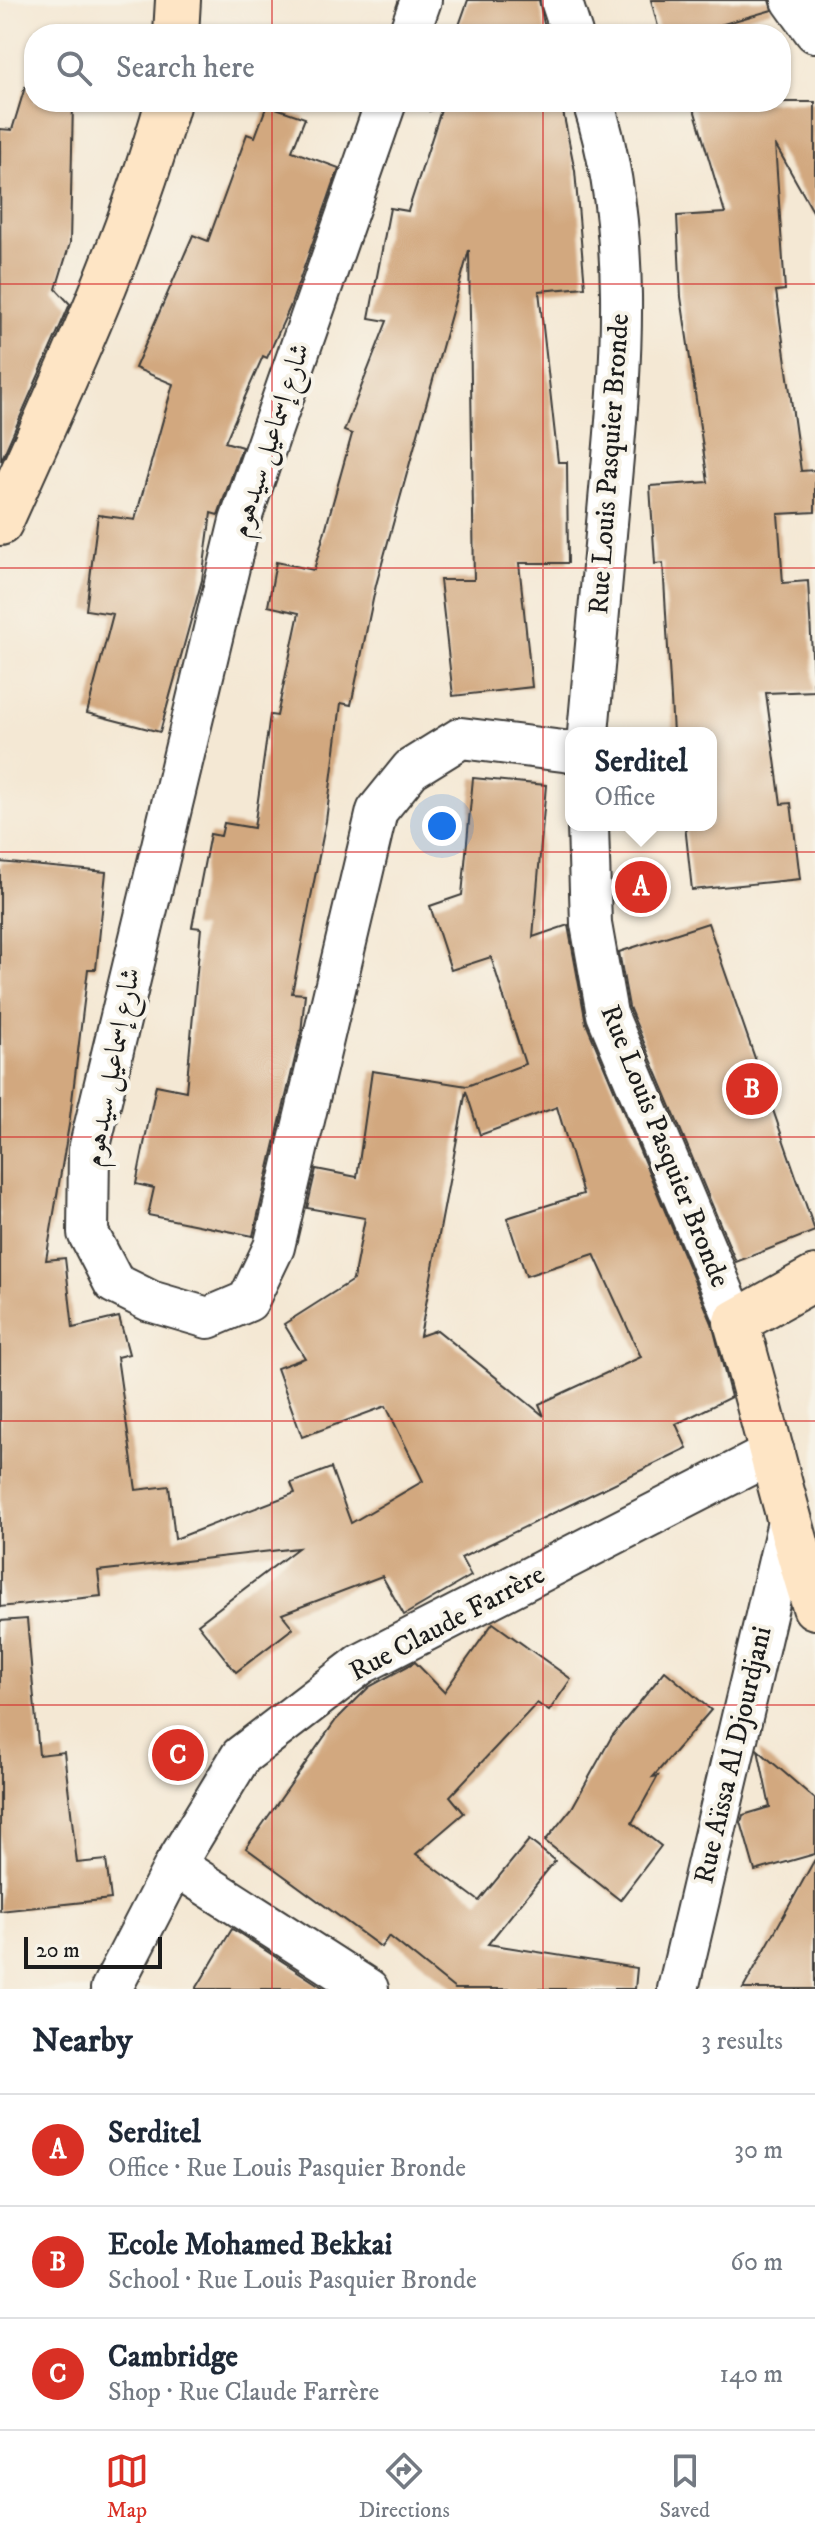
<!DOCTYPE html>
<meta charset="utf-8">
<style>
:root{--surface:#fff;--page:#f2f2f3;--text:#1f2937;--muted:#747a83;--line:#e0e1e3;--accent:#d93025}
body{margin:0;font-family:"IM FELL DW Pica",Amiri,serif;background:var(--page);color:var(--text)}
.scale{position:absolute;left:24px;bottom:20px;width:138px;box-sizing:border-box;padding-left:8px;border:4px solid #1c1c1c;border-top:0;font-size:22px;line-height:28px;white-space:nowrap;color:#1c1c1c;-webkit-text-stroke:6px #f7f3e8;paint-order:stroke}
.you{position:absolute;left:442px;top:826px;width:28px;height:28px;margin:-20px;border:6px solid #fff;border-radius:50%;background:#1a73e8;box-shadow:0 0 0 12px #1a73e833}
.badge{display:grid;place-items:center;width:52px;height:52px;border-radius:50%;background:var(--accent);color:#fff;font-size:26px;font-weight:700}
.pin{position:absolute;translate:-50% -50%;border:4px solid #fff;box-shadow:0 2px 8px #0006}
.popup{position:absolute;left:565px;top:727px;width:152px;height:104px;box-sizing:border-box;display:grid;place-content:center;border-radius:16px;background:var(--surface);filter:drop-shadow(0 2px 6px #0005);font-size:26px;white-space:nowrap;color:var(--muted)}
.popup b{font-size:30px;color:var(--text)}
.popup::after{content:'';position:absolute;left:50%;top:100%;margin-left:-16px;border:16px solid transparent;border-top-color:var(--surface)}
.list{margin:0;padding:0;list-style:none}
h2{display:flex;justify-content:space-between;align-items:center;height:104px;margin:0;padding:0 32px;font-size:34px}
h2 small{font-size:26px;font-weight:400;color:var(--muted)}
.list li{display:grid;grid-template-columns:52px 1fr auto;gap:24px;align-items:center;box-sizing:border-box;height:112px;padding:0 32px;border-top:2px solid var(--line)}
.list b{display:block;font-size:30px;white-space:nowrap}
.list p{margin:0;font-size:26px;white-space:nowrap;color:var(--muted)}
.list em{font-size:26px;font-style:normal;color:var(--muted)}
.icon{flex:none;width:44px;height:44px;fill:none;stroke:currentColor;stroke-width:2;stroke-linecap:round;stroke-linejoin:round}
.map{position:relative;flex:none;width:815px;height:1989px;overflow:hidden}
.search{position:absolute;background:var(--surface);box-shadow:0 2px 6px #0004;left:24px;right:24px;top:24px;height:88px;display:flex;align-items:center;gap:20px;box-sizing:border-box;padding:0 28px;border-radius:32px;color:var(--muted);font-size:30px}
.sheet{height:440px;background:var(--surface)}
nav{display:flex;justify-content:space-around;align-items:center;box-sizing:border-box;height:112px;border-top:2px solid var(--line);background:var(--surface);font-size:22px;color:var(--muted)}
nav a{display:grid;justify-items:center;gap:4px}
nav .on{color:var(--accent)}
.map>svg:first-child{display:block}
.building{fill:#d2a87f;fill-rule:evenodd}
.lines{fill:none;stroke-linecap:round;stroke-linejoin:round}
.street-casing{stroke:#3c3b38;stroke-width:44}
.secondary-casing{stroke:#3c3b38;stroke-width:48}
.street{stroke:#fff;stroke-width:40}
.secondary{stroke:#fee5c5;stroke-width:44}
.grid{fill:none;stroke:#d62828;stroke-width:2;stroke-opacity:0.55}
.labels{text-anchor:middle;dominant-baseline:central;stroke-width:8;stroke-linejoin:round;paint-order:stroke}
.street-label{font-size:28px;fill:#1c1c1c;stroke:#f7f3e8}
</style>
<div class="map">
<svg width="815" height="1989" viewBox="0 0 815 1989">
<rect width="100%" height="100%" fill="#f7f3e8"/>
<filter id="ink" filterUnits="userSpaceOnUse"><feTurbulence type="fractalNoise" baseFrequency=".0125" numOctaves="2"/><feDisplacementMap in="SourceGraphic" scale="16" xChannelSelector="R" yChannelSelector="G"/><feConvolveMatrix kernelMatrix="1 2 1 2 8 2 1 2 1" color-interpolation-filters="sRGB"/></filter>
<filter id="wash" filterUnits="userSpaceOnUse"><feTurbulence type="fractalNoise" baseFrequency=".006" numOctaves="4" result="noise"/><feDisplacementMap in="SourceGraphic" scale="32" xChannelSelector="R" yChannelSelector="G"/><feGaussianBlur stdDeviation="1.8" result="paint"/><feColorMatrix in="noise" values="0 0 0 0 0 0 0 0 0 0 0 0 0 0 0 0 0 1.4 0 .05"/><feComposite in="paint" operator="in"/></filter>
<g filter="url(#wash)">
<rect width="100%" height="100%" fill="#f4e8d4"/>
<g id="blocks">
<g class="building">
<path d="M468 0H539L546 34H456Z"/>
<path d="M651 0H769L772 10 689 34H660Z"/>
<path d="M25 87 34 90V102H73L70 243 56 289 70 304 1 461 0 129 12 130Z"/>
<path d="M433 102H561L575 171 585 287 539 291 558 462H567L568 563H519L532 687 453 696 440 580H474L469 250 376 585 351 705 341 703 326 821 292 993 305 994 301 1033 253 1236 148 1215 154 1188 136 1184 156 1085 186 1091 201 928 192 927 210 834 221 836 224 823 254 828 270 715 277 716 299 613 268 606 276 562 314 570 352 434 344 431 387 321 369 318 390 208 408 211 442 107 430 111Z"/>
<path d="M692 102H815V215L775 144 785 290 776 291 801 471 815 470V512L778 514 783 583 808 581 814 691 766 693 781 804 791 803 800 879 692 890 685 825H711V733H673L663 563 655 564 650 486 708 482 681 297 677 216 725 213Z"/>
<path d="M267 105 305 118 292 151 339 168 290 307 267 358 263 356 225 442 242 447 218 515 211 513 202 580 160 732 87 713 113 614 86 610 98 515 135 520 173 384 135 368 193 235 208 241 247 134 255 137Z"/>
<path d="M473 778 546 785 533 937 568 925 586 1023 712 1323 731 1397 676 1424 687 1448 461 1558 471 1576 404 1615 382 1576 282 1614 293 1628 236 1672 198 1624 298 1548 98 1571 101 1596 0 1607V862L106 872 96 969H88L69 1125 46 1260 65 1258 73 1328 119 1317 129 1354 117 1357 136 1490 169 1486 175 1539 295 1493 291 1483 331 1468 351 1523 423 1481 386 1406 302 1437 277 1368 305 1358 284 1324 353 1280 365 1218 307 1208 316 1169 357 1177 372 1071 467 1086 525 1064 491 957 451 970 430 906 462 895ZM466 1091 480 1135 557 1107 583 1194 507 1218 526 1276 594 1254 641 1357 539 1404 544 1416 437 1330 420 1336Z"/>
<path d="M708 923 815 1231 736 1262 629 1007 619 952Z"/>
<path d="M27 1619 39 1755 64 1752 77 1863 106 1860 111 1899 0 1911V1621Z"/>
<path d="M493 1623 571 1679 549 1711 537 1703 450 1796 464 1813 416 1854 479 1901 529 1840 555 1861 488 1944 637 1968 635 1989H455L389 1936 381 1947 246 1848 336 1720 369 1687 415 1662 444 1692Z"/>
<path d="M665 1671 711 1710 653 1777 658 1776 632 1823 661 1846 620 1900 545 1841 572 1808 612 1736Z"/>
<path d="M758 1750 815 1799V1854L755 1871 741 1822 743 1815 770 1807Z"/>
<path d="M815 1859V1989H743Z"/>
<path d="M232 1929 242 1935 325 1989H196Z"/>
</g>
</g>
</g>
<g filter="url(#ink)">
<use href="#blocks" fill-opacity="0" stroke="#3c3b38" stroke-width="2"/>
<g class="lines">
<defs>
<g id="street">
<path d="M561 0 572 34"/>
<path d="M792 0 815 32"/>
<path d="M409 34 421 0"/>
<path d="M386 102 240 521 89 1150 88 1233 114 1283 150 1301 208 1318 248 1301 274 1247 377 811 411 769 461 738 571 752"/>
<path d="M588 733C595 652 603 571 610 490 622 362 633 227 593 102"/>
<path d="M588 825 591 924 607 1014 736 1322"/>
<path d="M175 1865 368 1989"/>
<path d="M111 1989 175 1865 241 1756 361 1664 774 1452"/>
<path d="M678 1989 788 1522"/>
</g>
<g id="secondary">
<path d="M176 34 178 0"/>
<path d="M0 523C62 385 127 249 168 102"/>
<path d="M815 1278 736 1322C764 1417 785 1513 815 1607"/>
</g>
</defs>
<use href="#street" class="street-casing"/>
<use href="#secondary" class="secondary-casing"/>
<use href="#street" class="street"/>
<use href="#secondary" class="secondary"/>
</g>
</g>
<path class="grid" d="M272 0V34M543 0V34M272 102V1989M543 102V1989M0 284H815M0 568H815M0 852H815M0 1137H815M0 1421H815M0 1705H815"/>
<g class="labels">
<g class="street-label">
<text transform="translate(270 440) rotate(-72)">شارع إسماعيل سيدهوم</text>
<text transform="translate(609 464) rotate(-86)">Rue Louis Pasquier Bronde</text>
<text transform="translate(112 1067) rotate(-79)">شارع إسماعيل سيدهوم</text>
<text transform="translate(665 1146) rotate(68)">Rue Louis Pasquier Bronde</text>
<text transform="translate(447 1623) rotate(-28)">Rue Claude Farrère</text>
<text transform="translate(733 1755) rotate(-77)">Rue Aïssa Al Djourdjani</text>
</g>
</g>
</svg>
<div class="scale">20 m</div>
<div class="you"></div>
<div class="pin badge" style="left:641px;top:887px">A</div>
<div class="popup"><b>Serditel</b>Office</div>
<div class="pin badge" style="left:752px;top:1089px">B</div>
<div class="pin badge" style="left:178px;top:1755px">C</div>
<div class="search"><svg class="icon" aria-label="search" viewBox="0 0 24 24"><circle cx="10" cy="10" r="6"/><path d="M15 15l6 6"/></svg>Search here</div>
</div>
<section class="sheet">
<h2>Nearby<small>3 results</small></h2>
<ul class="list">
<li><span class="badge">A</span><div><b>Serditel</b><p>Office · Rue Louis Pasquier Bronde</p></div><em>30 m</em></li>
<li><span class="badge">B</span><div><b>Ecole Mohamed Bekkai</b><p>School · Rue Louis Pasquier Bronde</p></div><em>60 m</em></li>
<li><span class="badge">C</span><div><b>Cambridge</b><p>Shop · Rue Claude Farrère</p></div><em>140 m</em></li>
</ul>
</section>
<nav>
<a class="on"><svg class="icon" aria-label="map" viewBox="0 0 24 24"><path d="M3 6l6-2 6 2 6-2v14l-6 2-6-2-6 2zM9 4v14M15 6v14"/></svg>Map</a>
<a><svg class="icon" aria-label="directions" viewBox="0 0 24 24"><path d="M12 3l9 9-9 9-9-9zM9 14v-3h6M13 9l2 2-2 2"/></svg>Directions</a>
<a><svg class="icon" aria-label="saved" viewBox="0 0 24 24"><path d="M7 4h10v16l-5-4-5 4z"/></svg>Saved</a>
</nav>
